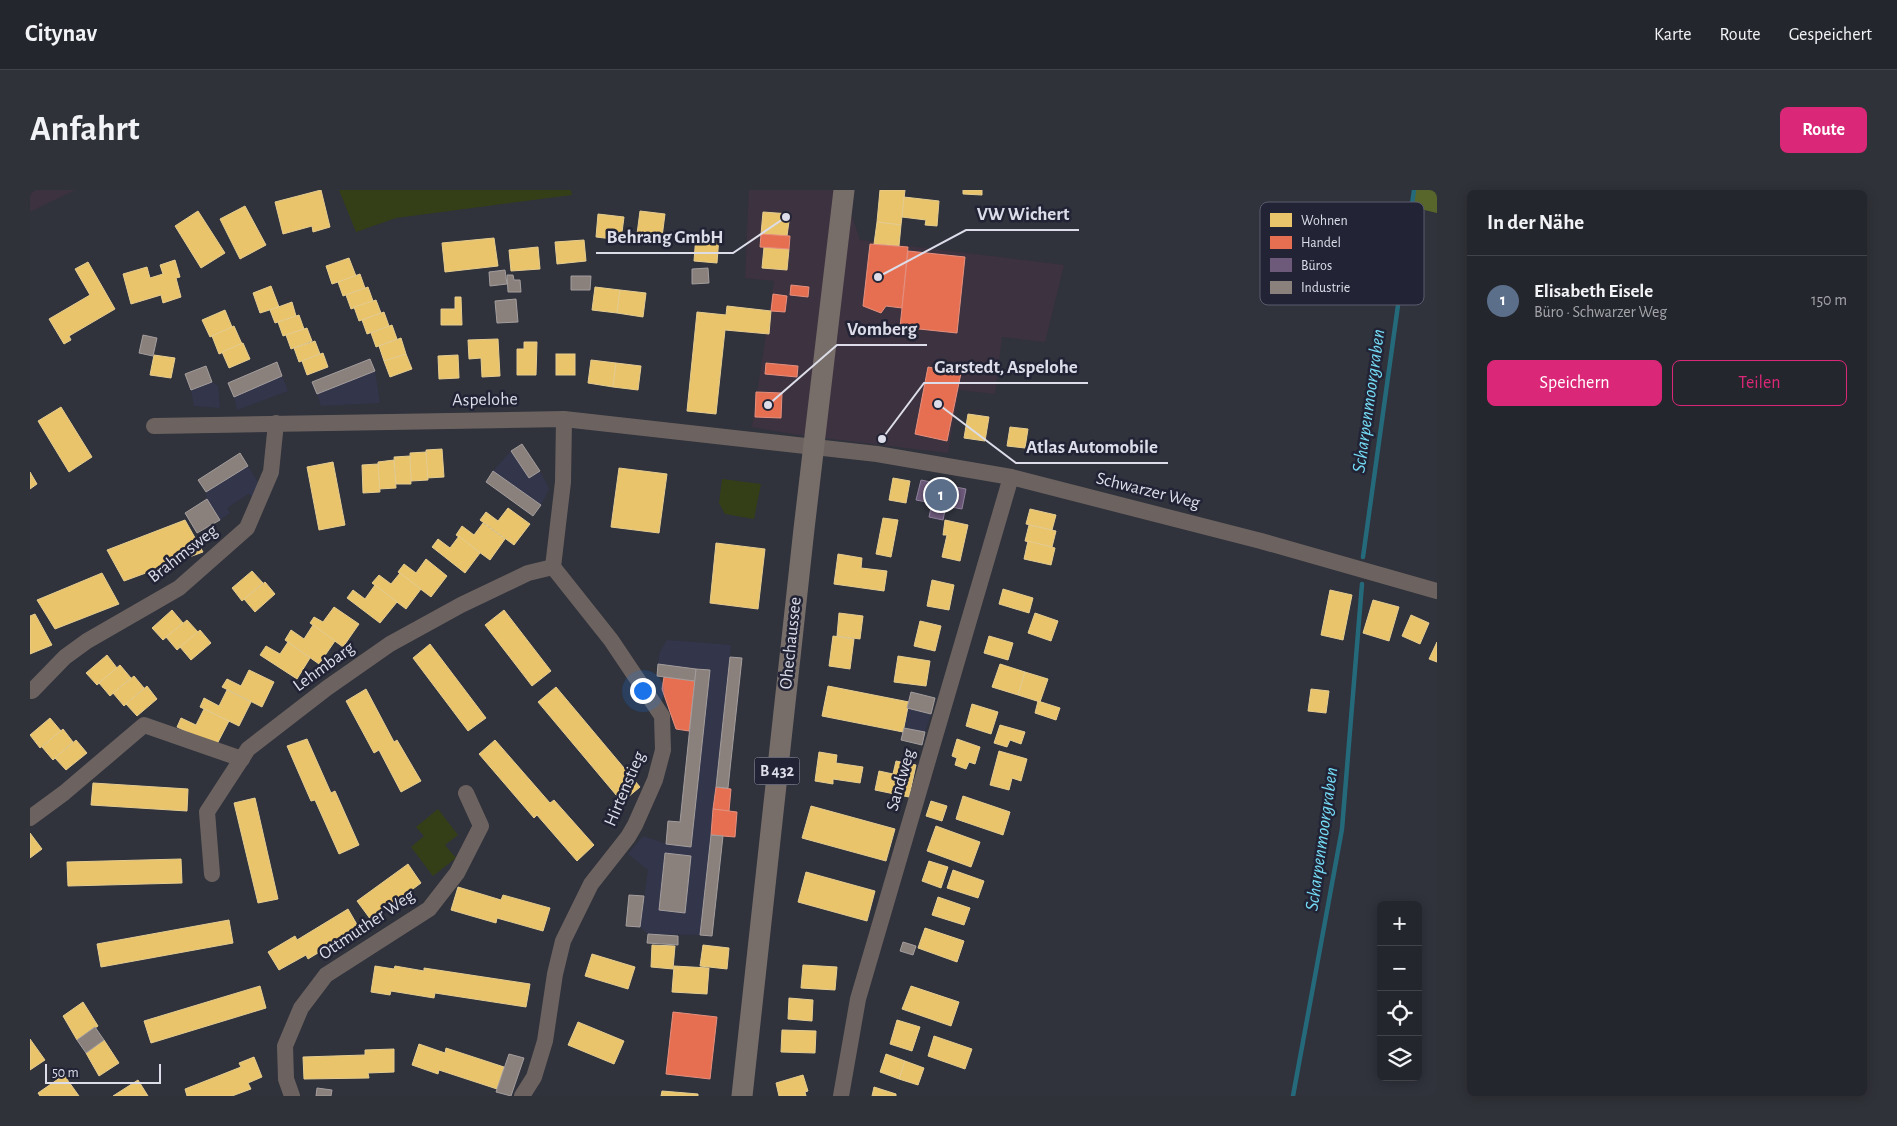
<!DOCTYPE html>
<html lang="de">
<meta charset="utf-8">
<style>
:root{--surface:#24262d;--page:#303239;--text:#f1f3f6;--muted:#a3a5aa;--line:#414349;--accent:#db2777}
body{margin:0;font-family:"Alegreya Sans",sans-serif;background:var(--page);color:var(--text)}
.controls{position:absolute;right:15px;bottom:15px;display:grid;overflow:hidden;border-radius:8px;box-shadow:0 2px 12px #0003}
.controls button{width:45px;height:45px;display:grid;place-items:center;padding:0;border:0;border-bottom:1px solid var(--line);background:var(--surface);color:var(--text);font:25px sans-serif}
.scale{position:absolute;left:15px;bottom:12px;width:116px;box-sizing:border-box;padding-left:5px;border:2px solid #dcdde9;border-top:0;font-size:14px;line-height:18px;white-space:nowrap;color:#dcdde9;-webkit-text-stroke:4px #222436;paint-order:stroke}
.you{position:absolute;left:612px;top:500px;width:18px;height:18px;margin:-12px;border:4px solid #fff;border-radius:50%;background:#1a73e8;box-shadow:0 0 0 8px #1a73e833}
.badge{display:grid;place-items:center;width:32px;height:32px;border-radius:50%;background:var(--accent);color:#fff;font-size:16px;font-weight:700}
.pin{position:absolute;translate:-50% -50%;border:2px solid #fff;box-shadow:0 1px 5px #0006}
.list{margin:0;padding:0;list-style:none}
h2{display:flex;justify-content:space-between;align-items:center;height:65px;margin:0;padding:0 20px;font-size:21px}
h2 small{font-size:16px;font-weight:400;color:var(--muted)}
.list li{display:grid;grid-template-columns:32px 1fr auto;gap:15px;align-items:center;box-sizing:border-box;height:90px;padding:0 20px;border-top:1px solid var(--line)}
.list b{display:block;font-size:19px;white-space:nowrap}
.list p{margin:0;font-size:16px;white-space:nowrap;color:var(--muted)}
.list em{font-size:16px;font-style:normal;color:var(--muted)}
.actions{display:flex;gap:10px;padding:15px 20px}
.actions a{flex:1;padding:11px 0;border:1px solid var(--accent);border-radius:8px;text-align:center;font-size:18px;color:var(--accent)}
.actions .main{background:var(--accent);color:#fff}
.icon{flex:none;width:28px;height:28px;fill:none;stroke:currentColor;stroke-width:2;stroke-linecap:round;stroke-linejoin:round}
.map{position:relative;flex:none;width:1407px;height:906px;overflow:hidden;border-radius:8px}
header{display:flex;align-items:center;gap:30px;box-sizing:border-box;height:70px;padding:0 25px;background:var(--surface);border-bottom:1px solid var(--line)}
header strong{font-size:24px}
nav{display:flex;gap:28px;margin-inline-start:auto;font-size:18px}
.intro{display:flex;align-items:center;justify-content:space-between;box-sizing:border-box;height:120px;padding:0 30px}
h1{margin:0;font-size:35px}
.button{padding:12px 22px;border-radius:8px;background:var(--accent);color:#fff;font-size:18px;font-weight:700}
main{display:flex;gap:30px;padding:0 30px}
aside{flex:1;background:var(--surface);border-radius:8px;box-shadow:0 2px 12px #0003}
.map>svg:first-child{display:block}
.commercial{fill:#3d323f}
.built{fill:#33354b}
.green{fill:#353f17}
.forest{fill:#58662b}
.homes{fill:#e9c46a;stroke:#e5cc90}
.shops{fill:#e76f51;stroke:#e4907f}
.offices{fill:#6d597a;stroke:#8e819b}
.industry{fill:#8a817c;stroke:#a39d9d}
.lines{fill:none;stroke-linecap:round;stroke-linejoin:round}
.stream{stroke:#246a7b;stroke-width:4.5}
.minor{stroke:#6c6360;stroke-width:16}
.major{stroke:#776e6a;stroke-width:21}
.labels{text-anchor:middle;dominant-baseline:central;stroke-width:5;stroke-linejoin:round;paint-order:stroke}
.shield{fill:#222436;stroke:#a4a6b3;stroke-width:1}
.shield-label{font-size:16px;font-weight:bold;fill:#dcdde9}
.street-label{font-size:18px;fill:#dcdde9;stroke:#222436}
.water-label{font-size:19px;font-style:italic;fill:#75dbf5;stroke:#222436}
.key{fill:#222436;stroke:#5a5c6c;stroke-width:1}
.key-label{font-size:14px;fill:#dcdde9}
.leader{fill:none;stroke:#dcdde9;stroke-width:2}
.callout-dot{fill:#dcdde9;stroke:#222436;stroke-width:2}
.callout-label{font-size:19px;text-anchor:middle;font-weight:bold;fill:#dcdde9;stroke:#222436;stroke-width:5;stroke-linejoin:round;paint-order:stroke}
</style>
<header>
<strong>Citynav</strong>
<nav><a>Karte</a><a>Route</a><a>Gespeichert</a></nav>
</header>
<div class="intro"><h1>Anfahrt</h1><a class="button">Route</a></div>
<main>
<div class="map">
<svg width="1407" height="906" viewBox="0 0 1407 906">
<rect width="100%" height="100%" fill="#30323c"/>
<g class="commercial">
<path d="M0 0H45L0 22Z"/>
<path d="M719 0H813L830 50 1034 75 1015 152 972 147 965 204 929 200 918 263 768 245 722 237 744 91 715 88Z"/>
</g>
<g class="built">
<path d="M345 181 350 213 291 216 287 204Z"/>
<path d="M252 186 258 201 207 220 204 207Z"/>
<path d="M182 192 188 196 190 218 164 216 161 200Z"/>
<path d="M481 261 499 288 510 281 519 299 511 315 463 281Z"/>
<path d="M218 276 229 294 225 307 218 304 197 318 200 323 190 330 177 309 176 302Z"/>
<path d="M637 450 701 455 670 745 618 744 610 737 618 680 598 664 613 646 636 654 661 657 680 480 628 474 630 462Z"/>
<path d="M877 518 901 524 895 542 874 538Z"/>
</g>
<g class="green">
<path d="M309 0H541L542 5 366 28 326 42Z"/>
<path d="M692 289 731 294 724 329 695 324 689 313Z"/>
<path d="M408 619 428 645 415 655 426 668 403 686 381 657 394 646 386 637Z"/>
</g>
<path class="forest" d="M1384 0H1407V23L1382 17Z"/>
<g class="homes">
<path d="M291 0 300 37 283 42 282 36 253 44 245 12Z"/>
<path d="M850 0H875L871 35 847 32Z"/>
<path d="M933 0H952V5L933 4Z"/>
<path d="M874 7 909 11 907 36 895 35 896 30 872 27Z"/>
<path d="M215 16 236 55 210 69 190 29Z"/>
<path d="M168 21 195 63 171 78 145 36Z"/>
<path d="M610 21 635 24 632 47 607 44Z"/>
<path d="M733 22 760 24 757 46 731 44Z"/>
<path d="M568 24 594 27 591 50 566 47Z"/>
<path d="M847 32 871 35 869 56 844 54Z"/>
<path d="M666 45 689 47 687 73 664 71Z"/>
<path d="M464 48 468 76 415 82 412 53Z"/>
<path d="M554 50 556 71 527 74 525 52Z"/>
<path d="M508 57 510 79 481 81 479 60Z"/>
<path d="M734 57 759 59 757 80 732 78Z"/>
<path d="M319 68 326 86 302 94 296 76Z"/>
<path d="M145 70 150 87 146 88 151 107 133 113 131 105 101 114 93 84 117 77 120 88 133 84 130 75Z"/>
<path d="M58 72 85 119 39 146 41 150 34 154 19 129 60 105 45 79Z"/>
<path d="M330 84 335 98 313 106 308 92Z"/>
<path d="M241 96 249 117 230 123 223 103Z"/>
<path d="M338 97 343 111 321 119 316 105Z"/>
<path d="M565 97 590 100 587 123 562 120Z"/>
<path d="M590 100 616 103 613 127 587 123Z"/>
<path d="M425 107H431L432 135H411V119H425Z"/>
<path d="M346 110 351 123 329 131 324 117Z"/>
<path d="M262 112 266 126 245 133 240 120Z"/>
<path d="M697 116 741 121 739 144 695 140 686 224 657 221 667 122 696 125Z"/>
<path d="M195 120 202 137 180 147 172 130Z"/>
<path d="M354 122 359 136 337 144 332 130Z"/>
<path d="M269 125 274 139 253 146 248 132Z"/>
<path d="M362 135 367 149 346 157 341 143Z"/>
<path d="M204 136 212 154 189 164 182 146Z"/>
<path d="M277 138 282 151 261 159 256 145Z"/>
<path d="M371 148 376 164 354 171 349 156Z"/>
<path d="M468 149 470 186 452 187 451 168 439 169 438 150Z"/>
<path d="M285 151 290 164 269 172 264 158Z"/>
<path d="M494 152H507L506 185H487V159H494Z"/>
<path d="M213 153 220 169 199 178 192 162Z"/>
<path d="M293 163 298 177 277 185 272 171Z"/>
<path d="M376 164 382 179 360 187 354 171Z"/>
<rect x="526" y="164" width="19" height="21"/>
<path d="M124 165 145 168 141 188 120 185Z"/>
<path d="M428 165 429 188 409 189 408 166Z"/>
<path d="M561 170 586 173 583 197 558 193Z"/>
<path d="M586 173 611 176 608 200 583 197Z"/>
<path d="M31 217 62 267 39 282 8 231Z"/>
<path d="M938 224 959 227 955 251 934 248Z"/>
<path d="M980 237 998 239 995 258 977 256Z"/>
<path d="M412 259 414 287 397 288 396 260Z"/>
<path d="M396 262 398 290 381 291 380 263Z"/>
<path d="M380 266 381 294H366L364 267Z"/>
<path d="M364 270 366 298 349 299 348 272Z"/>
<path d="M303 272 315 335 289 340 277 277Z"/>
<path d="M348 274 350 302 333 303 332 275Z"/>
<path d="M589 278 637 284 629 343 581 337Z"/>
<path d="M0 282 7 294 0 299Z"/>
<path d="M863 288 880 291 876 313 859 310Z"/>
<path d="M478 318 500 334 484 355 450 330 456 322 468 331Z"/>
<path d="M1000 319 1026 325 1022 340 996 334Z"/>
<path d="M853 328 868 330 861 367 846 364Z"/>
<path d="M155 330 173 362 94 391 77 360Z"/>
<path d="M915 330 938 335 930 371 912 367 917 345H913Z"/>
<path d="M453 333 475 349 460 370 426 345 432 336 444 345Z"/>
<path d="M999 335 1026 341 1022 357 995 351Z"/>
<path d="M429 346 450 363 435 383 402 357 408 349 420 358Z"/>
<path d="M998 351 1025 358 1021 375 994 369Z"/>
<path d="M686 353 735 359 728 419 680 413Z"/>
<path d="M808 364 832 368 831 378 857 381 854 401 804 394Z"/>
<path d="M396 369 417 386 401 407 368 382 374 374 386 383Z"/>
<path d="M222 381 233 393 212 411 202 398Z"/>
<path d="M72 383 89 414 25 439 7 410Z"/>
<path d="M370 383 391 399 376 419 342 393 349 385 361 394Z"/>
<path d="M902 390 924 395 919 420 897 416Z"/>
<path d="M235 392 245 404 225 422 214 409Z"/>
<path d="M345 395 367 412 350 433 317 408 323 400 335 409Z"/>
<path d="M973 399 1003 408 999 423 969 414Z"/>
<path d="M1300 400 1322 405 1313 450 1291 445Z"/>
<path d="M1343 410 1369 417 1359 451 1333 443Z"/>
<path d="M304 417 329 434 313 457 280 433 284 427 293 432Z"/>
<path d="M142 420 153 433 133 450 122 438Z"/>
<path d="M474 420 521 481 502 496 455 435Z"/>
<path d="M809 423 833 426 830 449 807 446Z"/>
<path d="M1005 423 1028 431 1021 451 998 443Z"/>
<path d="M5 424 22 455 0 464V426Z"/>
<path d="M1381 425 1399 433 1390 454 1372 446Z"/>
<path d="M157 430 168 442 147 460 136 447Z"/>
<path d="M890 431 911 436 905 461 884 456Z"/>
<path d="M283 435 305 451 289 474 255 450 261 440 274 449Z"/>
<path d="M170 440 181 453 161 470 150 457Z"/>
<path d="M803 446 824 449 820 479 799 476Z"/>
<path d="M959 446 983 453 978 470 954 463Z"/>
<path d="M258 452 280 468 267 489 230 465 236 456 250 464Z"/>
<path d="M1407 452V472L1399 469Z"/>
<path d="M400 454 456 528 438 541 383 468Z"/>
<path d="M77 465 87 478 67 495 56 483Z"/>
<path d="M868 466 900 471 896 496 864 492Z"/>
<path d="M970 474 995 482 988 505 962 497Z"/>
<path d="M90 475 101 488 80 506 69 493Z"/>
<path d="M219 480 244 492 232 517 192 497 197 489 211 496Z"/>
<path d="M995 482 1018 489 1010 512 988 505Z"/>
<path d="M104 486 114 498 94 516 83 503Z"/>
<path d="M117 496 127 509 107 526 96 514Z"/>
<path d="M798 496 879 512 873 542 792 526Z"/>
<path d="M526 497 610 597 592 612 508 512Z"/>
<path d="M336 499 364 552 367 550 391 591 371 602 349 560 344 563 316 511Z"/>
<path d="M1281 499 1299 501 1296 523 1278 521Z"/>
<path d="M197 500 221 512 209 536 170 517 174 508 189 516Z"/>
<path d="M1008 511 1030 518 1026 530 1005 523Z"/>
<path d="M942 514 968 522 961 544 936 536Z"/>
<path d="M174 519 199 531 186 556 147 537 151 528 166 535Z"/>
<path d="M20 528 31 541 10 558 0 545Z"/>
<path d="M970 535 995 542 991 554 980 550 977 557 964 553Z"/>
<path d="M33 539 43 552 23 570 12 557Z"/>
<path d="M277 549 301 603 305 601 329 655 309 664 285 610 281 611 257 556Z"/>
<path d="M927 549 950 557 945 574 939 572 936 579 925 575 927 568 922 566Z"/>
<path d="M46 550 57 563 36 580 25 568Z"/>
<path d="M465 550 520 613 524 610 564 655 547 671 507 625 504 628 449 564Z"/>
<path d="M969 561 997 569 991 591 982 588 979 600 960 595Z"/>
<path d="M789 562 807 565 806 573 833 577 830 593 803 589V594L785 591Z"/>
<path d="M866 571 886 575 879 607 845 600 849 581 863 584Z"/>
<path d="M63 593 158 599 157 621 61 615Z"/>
<path d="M933 606 980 622 973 645 926 629Z"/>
<path d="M225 608 248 709 228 713 204 613Z"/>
<path d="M901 611 917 616 912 631 896 626Z"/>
<path d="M781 616 865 639 856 671 772 648Z"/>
<path d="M906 636 950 652 941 677 897 661Z"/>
<path d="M0 643 12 659 0 668Z"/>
<path d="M151 669 152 693 38 696 37 672Z"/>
<path d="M899 671 918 677 911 698 892 691Z"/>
<path d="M378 674 391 693 341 730 327 711Z"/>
<path d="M923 680 954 691 948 708 917 698Z"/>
<path d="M776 682 845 701 837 731 768 712Z"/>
<path d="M428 697 471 710 473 705 520 718 513 741 467 728 466 733 421 720Z"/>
<path d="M908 707 940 718 934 735 902 725Z"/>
<path d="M318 719 329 738 278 769 276 765 249 780 238 762 265 746 267 750Z"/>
<path d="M199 730 203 753 71 777 67 754Z"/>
<path d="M895 738 934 751 927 772 888 758Z"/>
<path d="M622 755 645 756 643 779 621 777Z"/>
<path d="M673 755 699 758 697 779 670 776Z"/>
<path d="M562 764 605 777 598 799 555 786Z"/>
<path d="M773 775 807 777 805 800 771 798Z"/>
<path d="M345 776 364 779 365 776 394 781V778L500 794 496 817 405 803 404 808 361 801 360 805 341 802Z"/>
<path d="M644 776 679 778 677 804 642 802Z"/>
<path d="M230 796 236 818 121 853 114 831Z"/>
<path d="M881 796 929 812 921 836 872 819Z"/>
<path d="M759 808 783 810 782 831 758 829Z"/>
<path d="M53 812 68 836 47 850 33 826Z"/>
<path d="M867 830 890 837 882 861 860 854Z"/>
<path d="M548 832 594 851 584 874 538 855Z"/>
<path d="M752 840 786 841 785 863 751 862Z"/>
<path d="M904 846 942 859 935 879 898 866Z"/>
<path d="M0 849 15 870 0 880Z"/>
<path d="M74 850 89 873 69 886 56 863Z"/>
<path d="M389 854 415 863 416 858 474 877 467 899 409 880 408 884 382 875Z"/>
<path d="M364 859V882L338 883 339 888 274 889 273 867 335 865V860Z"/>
<path d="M856 864 875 871 869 889 850 882Z"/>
<path d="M224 867 232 887 218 893 221 899 202 906H157L155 899 211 877 209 873Z"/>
<path d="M875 871 894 878 888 895 869 889Z"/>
<path d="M34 885 49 906H10L8 903Z"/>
<path d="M773 885 778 901 775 902 776 906H749L746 893Z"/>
<path d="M108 890 118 906H83Z"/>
<path d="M844 897 866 904V906H842Z"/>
<path d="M632 901 668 904V906H631Z"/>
</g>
<g class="shops">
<path d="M731 44 760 46 759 59 730 57Z"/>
<path d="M840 54 878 57 872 118 856 116 851 123 833 116Z"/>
<path d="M878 61 935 67 927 143 870 137Z"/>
<path d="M761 95 779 97 778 107 760 105Z"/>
<path d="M743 104 757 106 755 122 741 121Z"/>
<path d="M736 173 768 176 767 187 735 184Z"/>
<path d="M898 177 931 183 917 251 885 244Z"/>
<path d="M726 202 752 203 751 228 725 227Z"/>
<path d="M634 487 665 491 659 541 646 539 632 499Z"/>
<path d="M686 597 701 599 699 621 683 619Z"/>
<path d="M683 619 707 622 705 647 681 645Z"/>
<path d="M643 822 687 827 680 889 636 884Z"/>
</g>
<path class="offices" d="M891 290 936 299 932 319 916 316 913 330 899 327 902 313 886 310Z"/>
<g class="industry">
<path d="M678 78 679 93 662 94V79Z"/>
<path d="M475 80 477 94 460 96 459 82Z"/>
<path d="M477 85H483L484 90H490L491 102H478Z"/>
<path d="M541 86H561L560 100H541Z"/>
<path d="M486 109 488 132 467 133 465 111Z"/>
<path d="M113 145 127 148 123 166 109 163Z"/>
<path d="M340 169 345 181 287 204 282 192Z"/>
<path d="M247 172 252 186 204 207 198 193Z"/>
<path d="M176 176 182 192 161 200 155 184Z"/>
<path d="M492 254 510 281 499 288 481 261Z"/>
<path d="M210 263 218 276 176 302 168 290Z"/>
<path d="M463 281 511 315 503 326 456 292Z"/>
<path d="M177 309 190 330 167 343 155 323Z"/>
<path d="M700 467 712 468 698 598 686 597Z"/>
<path d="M628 474 666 479 665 491 627 486Z"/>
<path d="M666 479 680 480 661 657 636 654 638 631 650 632Z"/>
<path d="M881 502 905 508 901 524 877 518Z"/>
<path d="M874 538 895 542 892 555 871 550Z"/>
<path d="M681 645 693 646 682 746 670 745Z"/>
<path d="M635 663 661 666 655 723 629 720Z"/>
<path d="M599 705 614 706 610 737 596 736Z"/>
<path d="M618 744 648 746V755L617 753Z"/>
<path d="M873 752 886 756 883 765 870 761Z"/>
<path d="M65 837 74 850 56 863 47 850Z"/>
<path d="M479 864 494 868 481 906 466 902Z"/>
<path d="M287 898 302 900 301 906H286Z"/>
</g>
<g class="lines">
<g class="stream">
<path d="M1333 367 1384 0"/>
<path d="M1263 906 1312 639 1332 394"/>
</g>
<g class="minor">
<path d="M124 236 534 229 847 264 981 287 1231 351 1407 401"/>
<path d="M2 501 35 467 57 451 149 398 217 338 241 282 246 233"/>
<path d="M0 628 34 603 114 535 212 569"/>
<path d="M182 684 177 622 218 559 297 498 360 454 431 415 498 383 523 377"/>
<path d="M262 906 256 889 255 856 271 818 296 785 399 719 427 683 451 636 436 603"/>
<path d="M492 906 504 887 515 851 525 784 533 751 561 694 598 647 605 635 625 590 633 560 632 526 581 450 523 377 533 292 534 229"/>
<path d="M811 906 828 809 981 287"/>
</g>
<path class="major" d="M712 906 774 339 814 0"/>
</g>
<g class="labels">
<rect class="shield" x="724.5" y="567.5" width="45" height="27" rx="4"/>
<g class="shield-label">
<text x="747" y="581">B 432</text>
</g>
<g class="street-label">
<text transform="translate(455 210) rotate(-1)">Aspelohe</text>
<text transform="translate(1118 301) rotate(14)">Schwarzer Weg</text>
<text transform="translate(153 364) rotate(-38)">Brahmsweg</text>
<text transform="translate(761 453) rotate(-84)">Ohechaussee</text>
<text transform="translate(294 477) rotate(-36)">Lehmbarg</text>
<text transform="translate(871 590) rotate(-74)">Sandweg</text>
<text transform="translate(595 599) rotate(-67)">Hirtenstieg</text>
<text transform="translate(337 735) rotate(-34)">Ottmuther Weg</text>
</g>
<g class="water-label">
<text transform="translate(1339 211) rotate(-82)">Scharpenmoorgraben</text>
<text transform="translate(1292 649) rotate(-82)">Scharpenmoorgraben</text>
</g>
</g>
<rect x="1230" y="12" width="164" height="103" rx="8" class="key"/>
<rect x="1240" y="23" width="22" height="14" fill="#e9c46a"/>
<rect x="1240" y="46" width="22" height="13" fill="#e76f51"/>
<rect x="1240" y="68" width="22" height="14" fill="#6d597a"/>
<rect x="1240" y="91" width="22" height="13" fill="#8a817c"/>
<g class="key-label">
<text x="1271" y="35">Wohnen</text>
<text x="1271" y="57">Handel</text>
<text x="1271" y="80">Büros</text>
<text x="1271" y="102">Industrie</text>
</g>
<path class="leader" d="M848 87L936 40H1049M756 27L703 63H566M738 215L807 155H897M852 249L894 193H1058M908 214L986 273H1138"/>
<g class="callout-dot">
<circle cx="848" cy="87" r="5"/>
<circle cx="756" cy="27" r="5"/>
<circle cx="738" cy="215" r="5"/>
<circle cx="852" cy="249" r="5"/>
<circle cx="908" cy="214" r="5"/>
</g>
<g class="callout-label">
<text x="993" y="30">VW Wichert</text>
<text x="635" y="53">Behrang GmbH</text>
<text x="852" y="145">Vomberg</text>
<text x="976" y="183">Garstedt, Aspelohe</text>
<text x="1062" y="263">Atlas Automobile</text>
</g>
</svg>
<div class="controls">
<button>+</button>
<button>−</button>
<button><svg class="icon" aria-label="locate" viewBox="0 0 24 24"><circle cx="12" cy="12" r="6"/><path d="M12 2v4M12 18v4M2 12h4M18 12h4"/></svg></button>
<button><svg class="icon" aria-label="layers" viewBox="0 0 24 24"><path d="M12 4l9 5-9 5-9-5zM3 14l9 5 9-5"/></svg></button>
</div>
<div class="scale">50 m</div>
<div class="you"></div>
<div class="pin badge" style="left:911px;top:305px;background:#5c6f8a">1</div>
</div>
<aside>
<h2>In der Nähe<small></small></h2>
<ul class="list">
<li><span class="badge" style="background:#5c6f8a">1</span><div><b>Elisabeth Eisele</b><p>Büro · Schwarzer Weg</p></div><em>150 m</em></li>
</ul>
<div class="actions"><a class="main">Speichern</a><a>Teilen</a></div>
</aside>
</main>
